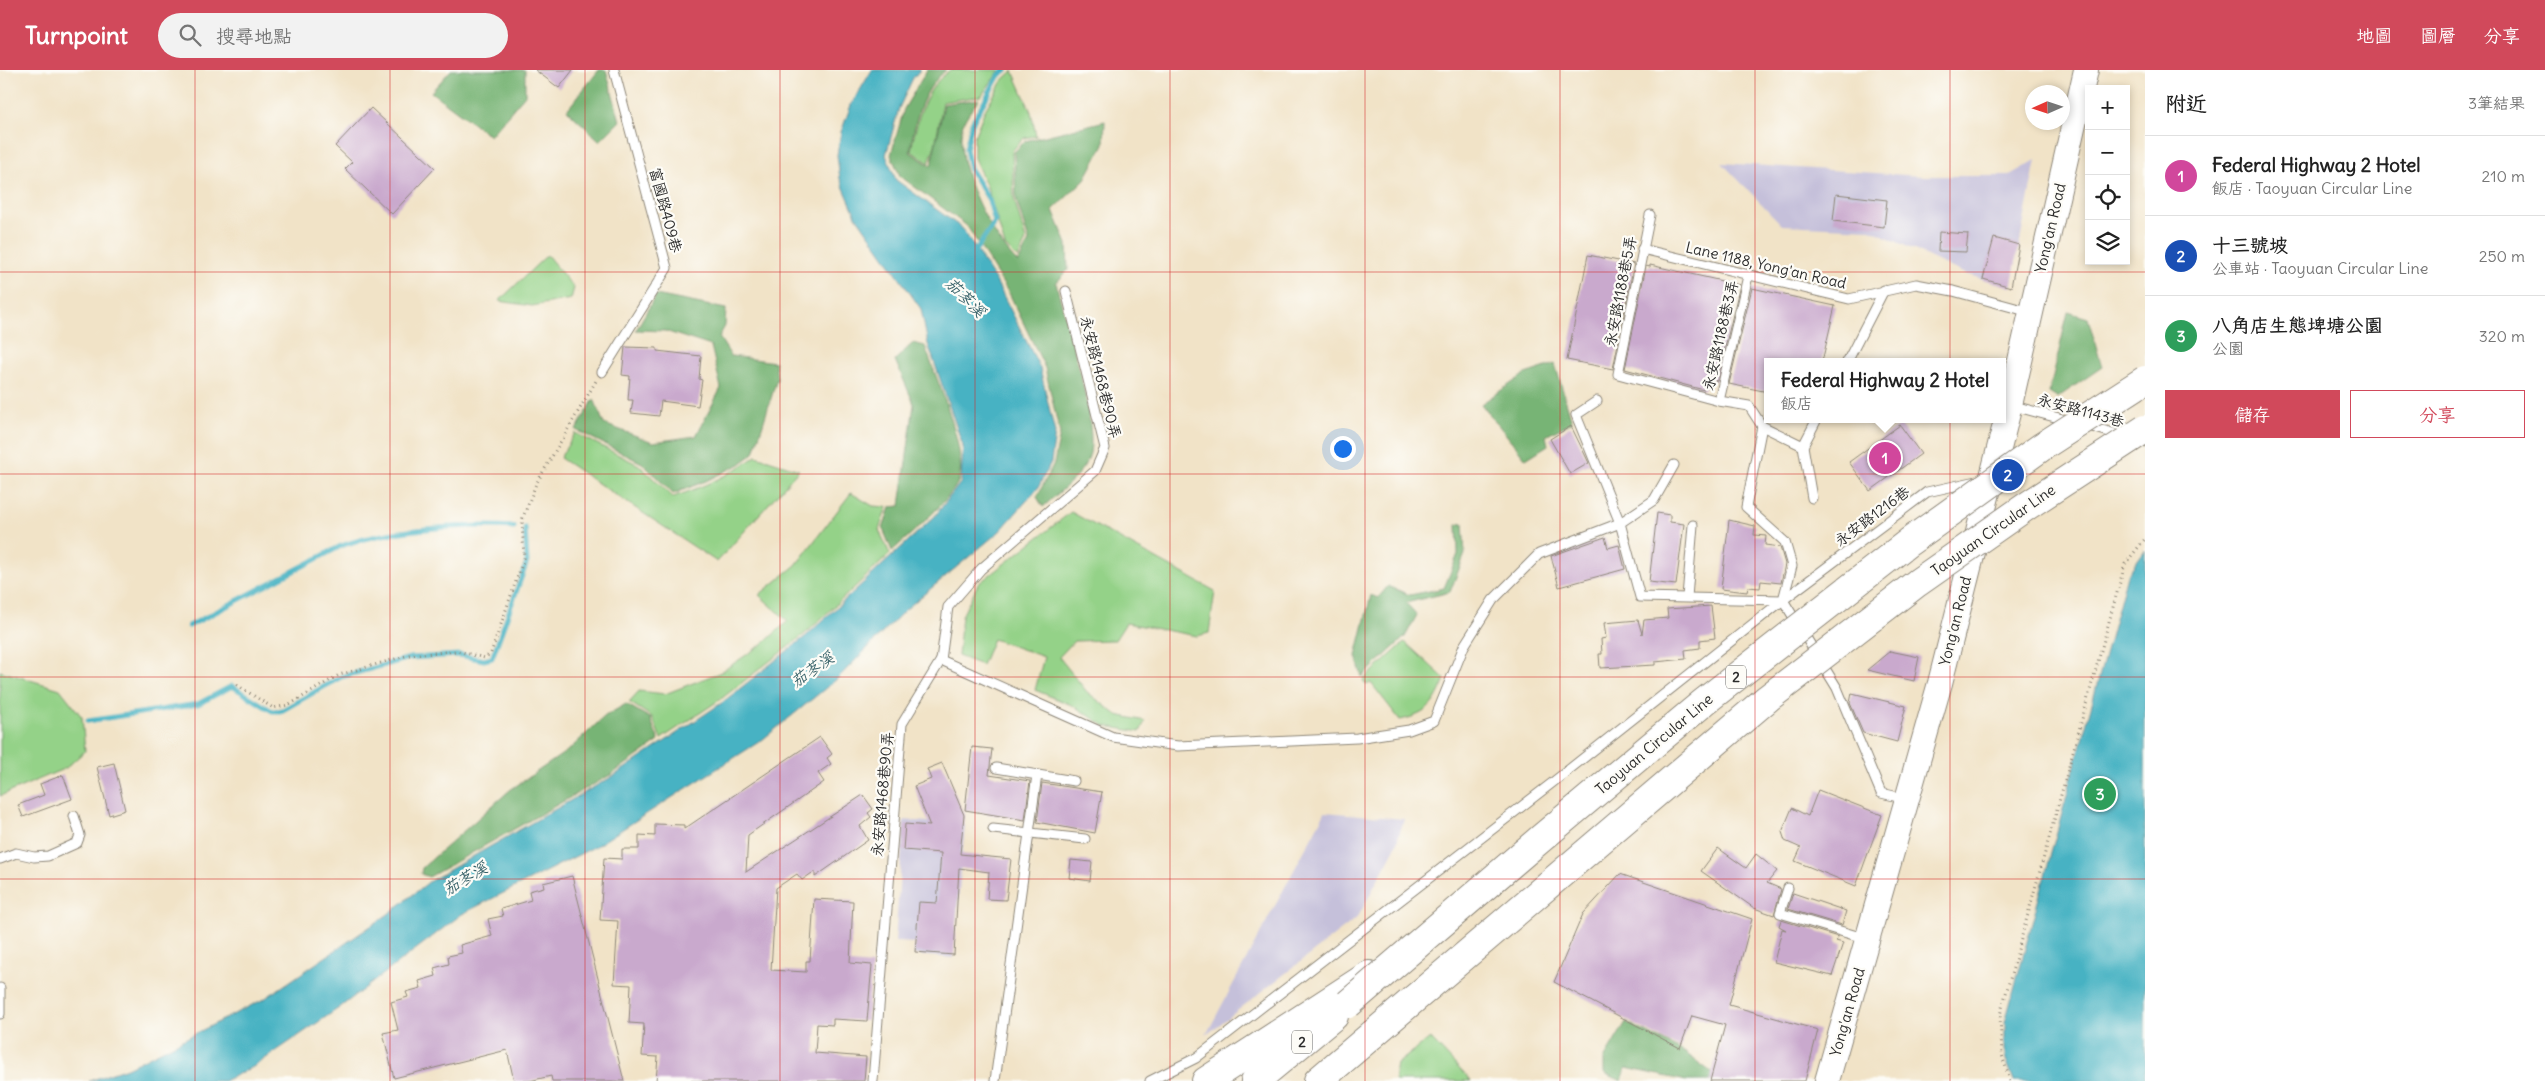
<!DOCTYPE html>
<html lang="zh-TW">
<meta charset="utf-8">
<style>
:root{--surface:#fff;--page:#f2f2f2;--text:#222;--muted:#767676;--line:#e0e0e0;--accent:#d1495b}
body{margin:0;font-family:Delius,"LXGW WenKai TC",sans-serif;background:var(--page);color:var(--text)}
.controls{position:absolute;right:15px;top:15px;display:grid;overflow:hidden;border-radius:0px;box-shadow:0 2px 8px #0003}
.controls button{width:45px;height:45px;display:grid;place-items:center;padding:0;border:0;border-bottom:1px solid var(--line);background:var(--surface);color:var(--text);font:25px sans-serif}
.compass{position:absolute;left:2025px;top:15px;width:45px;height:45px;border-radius:50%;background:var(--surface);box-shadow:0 2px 8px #0003;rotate:267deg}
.you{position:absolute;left:1342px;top:378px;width:18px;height:18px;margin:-12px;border:4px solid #fff;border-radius:50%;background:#1a73e8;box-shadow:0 0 0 8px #1a73e833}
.badge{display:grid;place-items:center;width:32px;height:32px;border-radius:50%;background:var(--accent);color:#fff;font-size:16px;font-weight:700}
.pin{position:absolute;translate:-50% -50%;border:2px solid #fff;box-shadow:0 1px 5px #0006}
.popup{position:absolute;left:1764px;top:288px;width:242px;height:65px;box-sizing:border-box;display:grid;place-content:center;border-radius:0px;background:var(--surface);filter:drop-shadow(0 1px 4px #0005);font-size:16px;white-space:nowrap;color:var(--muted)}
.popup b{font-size:19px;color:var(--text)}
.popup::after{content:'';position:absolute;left:50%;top:100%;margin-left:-10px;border:10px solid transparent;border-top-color:var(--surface)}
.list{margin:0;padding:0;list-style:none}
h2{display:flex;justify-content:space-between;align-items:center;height:65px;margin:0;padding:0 20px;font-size:21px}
h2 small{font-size:16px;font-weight:400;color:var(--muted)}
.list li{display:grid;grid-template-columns:32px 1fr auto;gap:15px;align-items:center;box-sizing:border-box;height:80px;padding:0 20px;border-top:1px solid var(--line)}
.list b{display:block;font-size:19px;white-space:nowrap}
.list p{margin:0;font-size:16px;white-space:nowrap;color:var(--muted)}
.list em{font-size:16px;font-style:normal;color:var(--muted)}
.actions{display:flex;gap:10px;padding:15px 20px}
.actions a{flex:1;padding:11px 0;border:1px solid var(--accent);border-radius:0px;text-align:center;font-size:18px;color:var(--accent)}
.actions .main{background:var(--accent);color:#fff}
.icon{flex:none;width:28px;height:28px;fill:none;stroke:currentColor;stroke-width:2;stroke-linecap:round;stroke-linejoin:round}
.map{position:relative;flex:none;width:2145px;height:1011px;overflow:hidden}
header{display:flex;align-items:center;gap:30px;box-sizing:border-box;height:70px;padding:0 25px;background:var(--accent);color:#fff}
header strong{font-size:24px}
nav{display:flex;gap:28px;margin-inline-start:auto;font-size:18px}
.search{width:350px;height:45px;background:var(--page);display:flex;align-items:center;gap:12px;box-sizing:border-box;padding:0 18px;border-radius:28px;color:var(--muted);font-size:19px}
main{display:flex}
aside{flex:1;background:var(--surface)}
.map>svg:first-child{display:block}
.industrial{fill:#c5c0da}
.green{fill:#94d288;stroke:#607e5a}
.forest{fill:#77b474;stroke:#517050}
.water{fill:#46b2c3;stroke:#386e77}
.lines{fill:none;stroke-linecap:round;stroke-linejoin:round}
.stream{stroke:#46b2c3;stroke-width:5}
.building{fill:#c9a9cd}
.service-casing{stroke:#8e8779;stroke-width:11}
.secondary-casing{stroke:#8e8779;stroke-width:26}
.motorway-casing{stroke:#8e8779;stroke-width:30}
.path{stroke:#8e8779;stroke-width:3;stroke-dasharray:1 4;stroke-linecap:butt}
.service{stroke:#fff;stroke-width:9}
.secondary{stroke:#fff;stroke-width:24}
.motorway{stroke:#fff;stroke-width:28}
.motorway-bridge-casing{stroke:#8e8779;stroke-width:30;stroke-linecap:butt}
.motorway-bridge{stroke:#fff;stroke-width:28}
.grid{fill:none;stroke:#d62828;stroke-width:1;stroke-opacity:0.55}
.labels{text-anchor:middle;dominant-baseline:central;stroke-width:4.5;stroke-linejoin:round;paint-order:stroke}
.shield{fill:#fdfcf7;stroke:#6a6a68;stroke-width:1}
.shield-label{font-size:14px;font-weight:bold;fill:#2b2b2b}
.street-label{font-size:15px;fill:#2b2b2b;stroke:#fdfcf7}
.water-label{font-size:16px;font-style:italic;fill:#366168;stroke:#fdfcf7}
</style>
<header>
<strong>Turnpoint</strong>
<div class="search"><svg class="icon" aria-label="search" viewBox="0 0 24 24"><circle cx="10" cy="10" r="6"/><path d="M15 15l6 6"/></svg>搜尋地點</div>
<nav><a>地圖</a><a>圖層</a><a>分享</a></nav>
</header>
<main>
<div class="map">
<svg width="2145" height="1011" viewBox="0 0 2145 1011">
<rect width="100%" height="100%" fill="#fdfcf7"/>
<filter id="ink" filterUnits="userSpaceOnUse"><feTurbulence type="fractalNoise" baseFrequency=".02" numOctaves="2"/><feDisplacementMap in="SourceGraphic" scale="10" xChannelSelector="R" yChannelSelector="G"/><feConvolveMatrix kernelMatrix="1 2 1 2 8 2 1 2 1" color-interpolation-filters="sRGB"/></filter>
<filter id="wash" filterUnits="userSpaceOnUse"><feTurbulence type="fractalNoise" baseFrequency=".0096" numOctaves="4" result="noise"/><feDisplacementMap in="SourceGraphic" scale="20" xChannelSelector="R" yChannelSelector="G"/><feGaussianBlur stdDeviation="1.12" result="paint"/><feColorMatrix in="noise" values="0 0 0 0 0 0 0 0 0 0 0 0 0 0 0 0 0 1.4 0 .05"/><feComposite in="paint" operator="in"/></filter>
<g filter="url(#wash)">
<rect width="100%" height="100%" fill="#f1e3c7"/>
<g class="industrial">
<path d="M2036 90 2011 217 1965 204 1870 159 1782 155 1722 93 1921 106H2008Z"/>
<path d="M1325 742 1404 749 1395 778 1358 847 1206 965Z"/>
<path d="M904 750 965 755 953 888 914 885V873L895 872Z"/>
</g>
<g class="green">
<path d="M950 0H1000L981 26 943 32 935 75 929 93 911 81C917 50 924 19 950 0Z"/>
<path d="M1013 1 1031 42 1036 66 1024 68 1012 81 1014 129 1026 170 1018 189 1005 176 987 117 974 88V67L984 42 1002 11Z"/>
<path d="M547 185 574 218 571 229 532 236 499 231Z"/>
<path d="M575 363 639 395 673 427C703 417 730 405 756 386L799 400 717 492 560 388Z"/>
<path d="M851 423 873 436 887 437 879 460 890 484 806 563 721 629 661 669 652 647 629 632 639 621 665 624 721 602 764 573 788 551 759 525 796 495Z"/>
<path d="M1071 442 1215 521 1209 563 1197 566 1126 553 1115 570 1074 571 1059 587 1087 622 1117 645 1145 651 1140 662 1105 656 1074 636 1035 620 1044 587 993 569 982 595 958 586 962 546 978 514Z"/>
<path d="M1405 572 1445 609C1434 635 1429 644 1400 650L1371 613 1366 615 1363 610Z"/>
<path d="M0 601 60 619 82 647 85 681 66 698 0 726Z"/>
<path d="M1430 968 1471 1011H1394L1397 994Z"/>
</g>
<g class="forest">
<path d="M451 0H525V25L490 66 431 22Z"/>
<path d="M599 0H606L620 51 600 71 567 40Z"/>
<path d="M927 0H946C921 21 915 51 910 82L931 96 944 34 979 29C974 37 963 49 962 58 954 97 991 166 1018 193L1029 171 1016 129 1014 82 1025 71 1105 51 1104 74 1085 109 1053 140 1067 174 1068 200 1056 213C1064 247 1102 362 1088 389 1078 409 1059 422 1043 437L1037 427 1054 393 1060 364 1045 298 1010 225 967 156 900 106 891 85 904 39Z"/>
<path d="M656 225 726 239 725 256 719 267 731 286 775 292 777 309 754 383 740 394 706 411 673 424 642 393 576 360 594 329 604 354 653 372 696 366 721 318 711 276 665 261 636 260Z"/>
<path d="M2068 242 2088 248 2102 297 2057 328 2049 323Z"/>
<path d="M913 273 925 276C935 306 970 383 958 412 949 431 909 466 892 481L883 459 890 437 900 436 914 334 895 290Z"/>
<path d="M1555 294 1572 352 1546 366 1548 375 1526 389 1481 334 1525 304Z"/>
<path d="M1463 453 1465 484 1450 522 1406 533 1417 545 1405 567 1362 607 1356 586 1371 525 1378 528 1388 516 1410 525 1444 518 1458 484 1457 455Z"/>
<path d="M626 634 650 648 659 671 612 704 429 807 421 804 422 798 510 720 570 679 605 646Z"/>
<path d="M1626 952 1684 982 1714 1004 1712 1011H1687L1626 998 1622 1011 1604 1003V989Z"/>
</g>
<g class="water">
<path d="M872 0H920L913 8 899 38 886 85 896 110 962 158 996 211 1040 298 1055 363 1051 392 1038 418 1000 461 905 540 837 609 762 670 596 776 462 844 339 938 253 997 224 1011H89L127 998 264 929 387 845 430 811 615 705 723 632 806 566 935 446 961 412 963 376 928 274 921 239 856 146 840 109 837 85 841 62 851 35Z"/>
<path d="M2145 480V1011H2014L2005 987V952L2127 505Z"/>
</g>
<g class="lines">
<g class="stream">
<path d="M976 180 995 152 989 130 970 99 966 79 972 53 999 5 1006 0"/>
<path d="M189 556 341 476C387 459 465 454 514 457"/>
<path d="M88 651 198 634 232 616 272 641H281L341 607 410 588 459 585 484 590 492 588 527 492 525 458"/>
</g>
</g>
<g id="blocks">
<g class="building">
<path d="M535 0H573L559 18Z"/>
<path d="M371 38 435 98 392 144 345 99 352 92 335 76Z"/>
<path d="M1836 124 1887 130 1884 157 1833 151Z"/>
<path d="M1939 162 1968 164 1966 182 1938 181Z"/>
<path d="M1994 168 2019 175 2011 217 1983 209Z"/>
<path d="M1588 185 1634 194 1613 299 1567 290Z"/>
<path d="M1650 195 1740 215 1717 311 1707 309 1704 320 1625 299 1646 196 1650 197Z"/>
<path d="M1752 218 1835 236 1822 292H1768V322L1729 314Z"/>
<path d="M625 277 657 278V281L701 286 699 309 702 310 698 336 661 331 659 346 631 343 633 330H628L630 306 622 305Z"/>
<path d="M1900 355 1921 384 1870 421 1849 392Z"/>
<path d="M1571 356 1589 393 1570 404 1550 369Z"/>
<path d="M1657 443 1670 445V452L1684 454 1676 515 1649 512Z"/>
<path d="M1729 450 1755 456 1754 465 1766 466 1765 475 1780 477 1785 494 1781 513 1761 511 1760 518 1748 517 1747 522 1721 519Z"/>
<path d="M1605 467 1608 478 1619 475 1625 499 1559 517 1551 486Z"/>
<path d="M1711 536 1715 568 1700 570V578L1685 580 1686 589 1655 592V595L1600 598 1599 584H1602L1601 569 1606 568 1604 553 1638 550 1642 564 1644 550 1668 548 1667 539Z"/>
<path d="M1890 581 1919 587 1914 611 1867 600Z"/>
<path d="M1852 623 1906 636 1897 672 1863 663 1850 633Z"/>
<path d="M820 667 832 684 827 688 831 694 818 703 824 712 748 765 746 802 863 725 873 739 868 743 871 747 860 756 868 770 815 807V801L802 810 797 804 776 818 771 900 806 902V891H810L814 829 853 831 850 893 872 895 867 951 833 949V955L817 954 815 983 866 987 864 1011H656L658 987 642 986 644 954 629 953 631 915 614 914 618 851 600 850 604 788 622 789V779H639V765L655 766V754L684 755V759Z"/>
<path d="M972 677 992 679 989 705 1030 711 1025 750 965 740Z"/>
<path d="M114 693 125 740 109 745 97 697Z"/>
<path d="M942 693 964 745 960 784 1011 789 1006 830 987 829 989 802 959 798 954 885 915 882 919 832 937 833 941 783 903 780 905 754 930 756 914 716 931 709 927 699Z"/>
<path d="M63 705 72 729 23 747 18 735 44 725 40 714Z"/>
<path d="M1042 713 1102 722 1095 763 1037 752Z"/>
<path d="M1818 720 1882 745 1856 816 1795 791 1801 778 1785 771 1782 762 1792 738 1808 746Z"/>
<path d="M1718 778 1746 798 1756 784 1777 801 1767 813 1781 819 1774 845 1754 838 1701 801Z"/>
<path d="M1071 790 1092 792 1090 811 1069 808Z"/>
<path d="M1620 804 1752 849 1729 935 1818 960 1805 1011H1710L1725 955 1692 946 1680 978 1554 912 1583 844Z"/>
<path d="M572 806 624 1011H552L551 1006 529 1011H514L507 980 394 1008 383 963 398 960 391 932 408 927 406 922 421 918 419 911 436 906 434 898 449 894 448 886 462 883 460 875 492 866 488 849 503 846 501 839 531 830 529 821 544 817 543 813Z"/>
<path d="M1793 823 1846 841 1842 855 1788 839Z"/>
<path d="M1781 850 1838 867 1836 871 1843 873 1832 906 1774 892 1782 859 1786 860 1779 856Z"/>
</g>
</g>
</g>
<g filter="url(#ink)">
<use href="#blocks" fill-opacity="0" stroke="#8e8779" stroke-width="1"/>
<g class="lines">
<defs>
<g id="service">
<path d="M1650 145 1618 304 1719 331 1749 336 1762 356 1803 376 1812 428"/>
<path d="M1642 179 1849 229 1916 214 1953 221 2030 242"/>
<path d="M1847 292 1884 220"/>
<path d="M602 302 667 198 614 0"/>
<path d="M1597 331 1576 345 1620 453 1640 527 1783 530"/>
<path d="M1719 331 1748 206"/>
<path d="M2010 335 2070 351"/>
<path d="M2085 355 2123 366"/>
<path d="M1762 356 1746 437 1785 472 1792 496 1783 530 1837 618 1881 723 1907 729"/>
<path d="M1803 376 1817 349"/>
<path d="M1687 527 1693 455"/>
<path d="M941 590 1113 667 1178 676 1357 668 1409 660 1434 651 1464 576 1493 530 1539 484 1620 453 1654 430 1674 395"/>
<path d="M996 698 1074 711"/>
<path d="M993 759 1085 769"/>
<path d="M0 789 16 783 34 787 48 786 77 773 80 765 74 746"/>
<path d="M1788 818 1780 843 1867 869"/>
<path d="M0 918V944"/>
<path d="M873 1011 902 654 941 590 948 537 981 499 1095 401 1105 378 1066 221"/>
<path d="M995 1011 1037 705"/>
<path d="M1150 1011 1196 988 1552 713 1783 530 1927 422 1977 411"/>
</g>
<path id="secondary" d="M1827 1011 1940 613 2010 335 2086 0"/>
<g id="motorway">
<path d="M1206 1011 1369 905"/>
<path d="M1255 1011 1334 946"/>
<path d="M1318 1011 1373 964"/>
</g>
</defs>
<use href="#service" class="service-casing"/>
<use href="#secondary" class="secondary-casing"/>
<use href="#motorway" class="motorway-casing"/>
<g class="path">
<path d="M237 615 273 638 289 635 339 605 409 585 458 581 485 588 491 583 524 488 522 450 536 414 596 311"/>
<path d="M2010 1011 2002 985 2000 945 2125 494 2145 469"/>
</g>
<use href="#service" class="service"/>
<use href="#secondary" class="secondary"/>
<use href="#motorway" class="motorway"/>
<defs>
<g id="motorway-bridge">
<path d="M1348 934 1538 771 1704 632 1909 472 2043 376 2145 310"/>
<path d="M1373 964 1768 628 1917 513 2027 436 2145 359"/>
</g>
</defs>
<use href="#motorway-bridge" class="motorway-bridge-casing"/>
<use href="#motorway-bridge" class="motorway-bridge"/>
</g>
</g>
<path class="grid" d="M195 0V1011M390 0V1011M585 0V1011M780 0V1011M975 0V1011M1170 0V1011M1365 0V1011M1560 0V1011M1755 0V1011M1950 0V1011M0 202H2145M0 404H2145M0 607H2145M0 809H2145"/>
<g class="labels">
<g class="shield">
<rect x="1726" y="595.5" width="20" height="23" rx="4"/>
<rect x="1292" y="960.5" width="20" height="23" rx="4"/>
</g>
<g class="shield-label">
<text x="1736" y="607">2</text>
<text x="1302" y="972">2</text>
</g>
<g class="street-label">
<text transform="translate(666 140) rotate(75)">富國路409巷</text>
<text transform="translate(2050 158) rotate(-77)">Yong'an Road</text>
<text transform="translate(1766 195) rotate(13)">Lane 1188, Yong'an Road</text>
<text transform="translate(1620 221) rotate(-79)">永安路1188巷5弄</text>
<text transform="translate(1720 265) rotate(-77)">永安路1188巷3弄</text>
<text transform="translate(1101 307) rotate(76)">永安路1468巷90弄</text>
<text transform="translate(2081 340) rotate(15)">永安路1143巷</text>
<text transform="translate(1872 446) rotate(-37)">永安路1216巷</text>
<text transform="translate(1993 460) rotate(-35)">Taoyuan Circular Line</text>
<text transform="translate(1955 551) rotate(-76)">Yong'an Road</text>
<text transform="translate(1654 674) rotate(-40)">Taoyuan Circular Line</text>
<text transform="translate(882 724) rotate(-85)">永安路1468巷90弄</text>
<text transform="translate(1847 942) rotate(-74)">Yong'an Road</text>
</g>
<g class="water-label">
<text transform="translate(966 227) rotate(45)">茄苳溪</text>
<text transform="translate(812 599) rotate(-35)">茄苳溪</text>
<text transform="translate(465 808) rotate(-31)">茄苳溪</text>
</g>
</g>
</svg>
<div class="controls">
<button>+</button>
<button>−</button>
<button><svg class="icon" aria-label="locate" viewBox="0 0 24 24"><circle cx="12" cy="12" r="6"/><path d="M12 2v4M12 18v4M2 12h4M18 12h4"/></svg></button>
<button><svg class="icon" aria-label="layers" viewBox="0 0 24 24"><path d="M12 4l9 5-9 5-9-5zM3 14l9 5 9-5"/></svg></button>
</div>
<svg class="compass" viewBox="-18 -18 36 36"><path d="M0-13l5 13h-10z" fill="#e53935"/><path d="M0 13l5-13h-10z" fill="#767676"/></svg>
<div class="you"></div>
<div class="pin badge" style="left:1885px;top:388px;background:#d1479c">1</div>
<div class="popup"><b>Federal Highway 2 Hotel</b>飯店</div>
<div class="pin badge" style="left:2008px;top:405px;background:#1a4fb4">2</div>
<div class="pin badge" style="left:2100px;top:724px;background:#2e9e5b">3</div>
</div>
<aside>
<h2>附近<small>3筆結果</small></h2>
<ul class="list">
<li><span class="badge" style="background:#d1479c">1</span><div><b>Federal Highway 2 Hotel</b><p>飯店 · Taoyuan Circular Line</p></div><em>210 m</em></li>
<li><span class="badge" style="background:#1a4fb4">2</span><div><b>十三號坡</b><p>公車站 · Taoyuan Circular Line</p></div><em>250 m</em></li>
<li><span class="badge" style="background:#2e9e5b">3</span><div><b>八角店生態埤塘公園</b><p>公園</p></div><em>320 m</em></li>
</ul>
<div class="actions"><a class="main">儲存</a><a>分享</a></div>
</aside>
</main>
